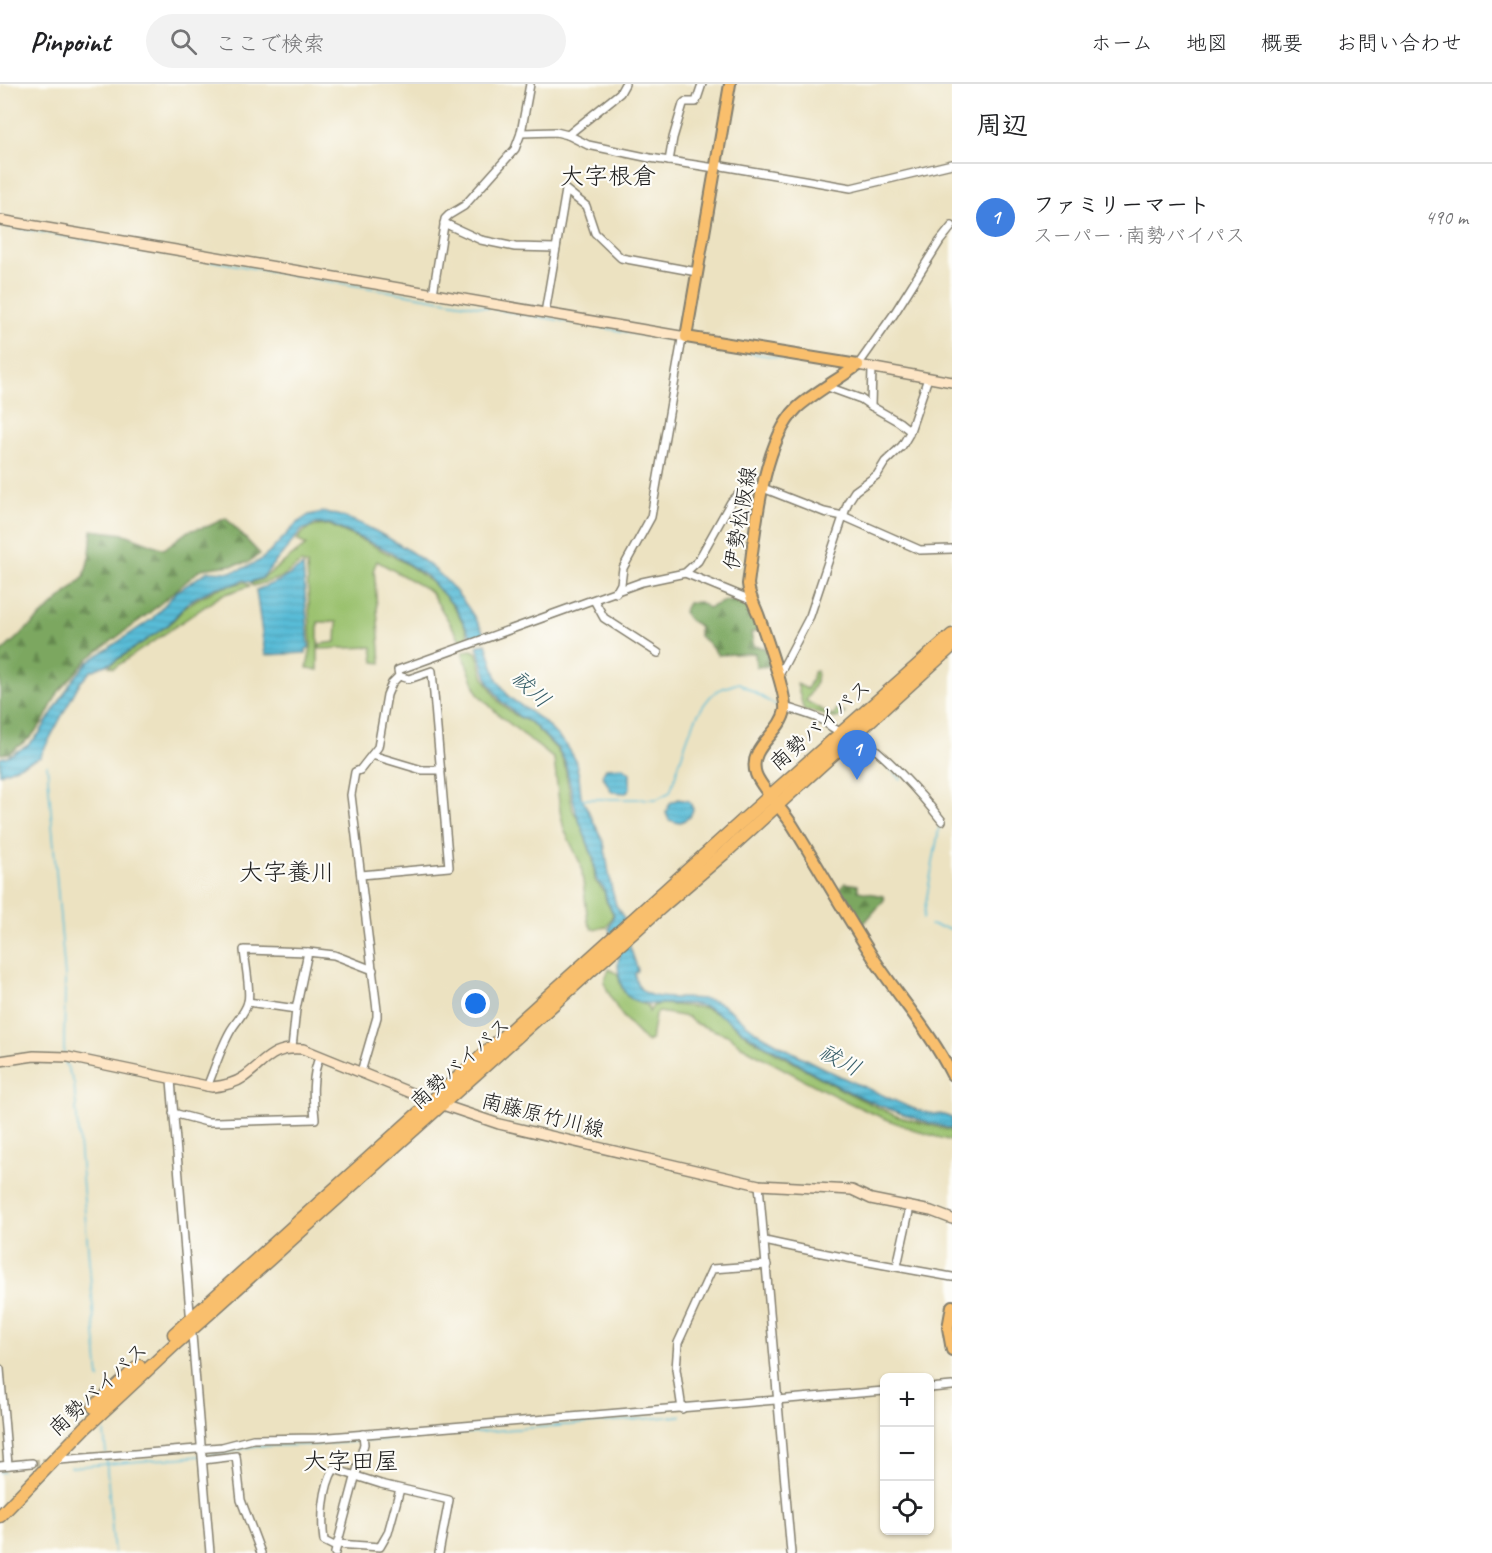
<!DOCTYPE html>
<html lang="ja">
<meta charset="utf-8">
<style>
:root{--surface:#fff;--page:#f2f2f2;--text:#202124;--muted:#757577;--line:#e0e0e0;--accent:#ea580c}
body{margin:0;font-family:Caveat,"Klee One",sans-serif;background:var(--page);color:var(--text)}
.controls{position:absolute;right:18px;bottom:18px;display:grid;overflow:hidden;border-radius:9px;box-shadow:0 2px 4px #0004}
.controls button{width:54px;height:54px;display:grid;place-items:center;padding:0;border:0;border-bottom:2px solid var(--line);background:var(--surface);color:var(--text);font:30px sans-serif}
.you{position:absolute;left:476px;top:920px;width:21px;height:21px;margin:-15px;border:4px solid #fff;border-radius:50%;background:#1a73e8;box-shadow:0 0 0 9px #1a73e833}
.badge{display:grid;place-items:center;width:39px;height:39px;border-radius:50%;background:var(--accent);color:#fff;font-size:20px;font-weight:700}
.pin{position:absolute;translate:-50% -50px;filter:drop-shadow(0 2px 3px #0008)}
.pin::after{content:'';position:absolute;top:32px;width:21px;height:18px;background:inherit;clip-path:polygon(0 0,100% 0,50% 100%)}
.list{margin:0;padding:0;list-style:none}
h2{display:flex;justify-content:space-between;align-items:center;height:78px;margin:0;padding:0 24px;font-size:26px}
h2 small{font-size:20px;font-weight:400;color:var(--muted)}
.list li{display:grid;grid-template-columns:39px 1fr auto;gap:18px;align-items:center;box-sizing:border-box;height:108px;padding:0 24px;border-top:2px solid var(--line)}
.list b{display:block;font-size:22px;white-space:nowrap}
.list p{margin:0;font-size:20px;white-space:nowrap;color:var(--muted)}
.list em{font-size:20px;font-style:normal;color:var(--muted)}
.icon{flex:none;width:33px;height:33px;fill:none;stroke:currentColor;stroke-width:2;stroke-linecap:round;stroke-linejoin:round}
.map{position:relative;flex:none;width:952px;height:1469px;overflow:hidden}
header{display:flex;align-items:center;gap:36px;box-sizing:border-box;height:84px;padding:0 30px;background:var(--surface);border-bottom:2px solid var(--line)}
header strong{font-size:28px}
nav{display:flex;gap:33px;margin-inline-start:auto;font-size:21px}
.search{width:420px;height:54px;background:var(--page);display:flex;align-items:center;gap:15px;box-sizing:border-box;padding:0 21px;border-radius:33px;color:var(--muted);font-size:22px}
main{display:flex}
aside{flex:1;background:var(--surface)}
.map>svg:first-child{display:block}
.grass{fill:#9ac16d;stroke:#5b6e44;stroke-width:1.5}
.forest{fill:url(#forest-firs);stroke:#4c623e;stroke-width:1.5}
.water{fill:url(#water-rules);stroke:#3a6c7a;stroke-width:1.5}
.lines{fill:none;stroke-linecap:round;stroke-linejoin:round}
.stream{stroke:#59bcd7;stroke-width:1.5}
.street-tunnel{stroke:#c2baa0;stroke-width:7;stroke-dasharray:7 3.5;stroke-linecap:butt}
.street-casing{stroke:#847f6e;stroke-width:10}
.secondary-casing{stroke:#847f6e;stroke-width:12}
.primary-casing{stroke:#847f6e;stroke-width:14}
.highway-casing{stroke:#847f6e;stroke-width:15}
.street{stroke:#fff;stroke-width:7}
.secondary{stroke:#fde5c5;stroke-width:9}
.primary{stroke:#f9bf6d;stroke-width:10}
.highway{stroke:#f9bf6d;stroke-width:12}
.labels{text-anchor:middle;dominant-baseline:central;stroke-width:4.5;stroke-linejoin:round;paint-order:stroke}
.street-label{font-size:21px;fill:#1c1c1c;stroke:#fdfcf7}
.water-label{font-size:22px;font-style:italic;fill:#345c67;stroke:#fdfcf7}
.quarter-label{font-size:24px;fill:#1c1c1c;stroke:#fdfcf7}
</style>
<header>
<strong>Pinpoint</strong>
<div class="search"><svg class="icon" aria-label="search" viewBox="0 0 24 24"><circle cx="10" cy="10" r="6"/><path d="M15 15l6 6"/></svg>ここで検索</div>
<nav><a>ホーム</a><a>地図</a><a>概要</a><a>お問い合わせ</a></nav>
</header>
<main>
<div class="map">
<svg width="952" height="1469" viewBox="0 0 952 1469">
<defs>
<pattern id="forest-firs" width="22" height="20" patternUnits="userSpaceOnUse" patternTransform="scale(1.5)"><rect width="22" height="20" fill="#7ba760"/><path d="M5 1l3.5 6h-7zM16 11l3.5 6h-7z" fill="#64874e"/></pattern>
<pattern id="water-rules" width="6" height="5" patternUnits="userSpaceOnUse" patternTransform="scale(1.5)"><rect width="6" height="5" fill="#59bcd7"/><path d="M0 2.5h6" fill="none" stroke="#4da1b8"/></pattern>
</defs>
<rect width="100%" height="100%" fill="#fdfcf7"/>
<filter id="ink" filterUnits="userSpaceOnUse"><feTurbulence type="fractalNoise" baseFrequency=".0167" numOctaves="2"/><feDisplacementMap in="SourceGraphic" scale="12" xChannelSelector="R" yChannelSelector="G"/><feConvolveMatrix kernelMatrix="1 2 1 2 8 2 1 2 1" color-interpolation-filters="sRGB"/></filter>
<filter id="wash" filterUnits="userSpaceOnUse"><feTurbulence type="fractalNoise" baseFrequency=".008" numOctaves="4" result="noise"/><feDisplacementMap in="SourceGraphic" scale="24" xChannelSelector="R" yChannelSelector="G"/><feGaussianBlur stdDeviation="1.35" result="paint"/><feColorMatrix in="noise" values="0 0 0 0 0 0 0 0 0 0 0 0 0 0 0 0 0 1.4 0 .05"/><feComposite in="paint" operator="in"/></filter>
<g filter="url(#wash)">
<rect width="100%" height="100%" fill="#ece2c1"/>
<g class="grass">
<path d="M329 441C376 463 430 484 458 530 463 539 468 546 468 556L463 559 461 557 430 507 377 477 374 484 381 579 374 578 372 563 319 565 320 560 336 558 337 538H318V586L307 584 311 563 307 481 301 479 280 494 253 502 251 499 262 495 306 461 297 456C306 442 314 442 329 441Z"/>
<path d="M245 498 250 502 222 511 114 584 109 582 170 540 186 522 199 514 217 505Z"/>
<path d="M472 566 477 569 484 594 499 618 515 631 531 639 557 666 564 679 573 727 579 736 593 775 595 797 604 807 606 817 613 830 607 843 592 845 588 838 581 781 564 745 560 727 554 675 500 632 478 610 463 571 464 567Z"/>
<path d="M817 587 816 598 806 617 833 632 837 625 845 629C835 638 831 634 820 629 815 627 809 627 804 627L797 600 807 605 812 595 813 588Z"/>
<path d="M609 885 618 890C622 913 628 914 648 922L649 928 653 922 662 920 704 924 722 932 750 954 844 1007 896 1032 952 1047V1057C876 1038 808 998 740 961L730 952 694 939 688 933 659 928 655 931 651 956 647 958C626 938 615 926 604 898Z"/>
</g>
<g class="forest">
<path d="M226 434 260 470 247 479 201 485 148 530 89 574 59 607 43 638 30 654 9 669 0 670V569L84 493 90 470 92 446 125 450 164 465 188 447 209 442Z"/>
<path d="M725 517H736L751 521 760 546 751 549 754 562 765 564 771 582 756 583 755 569 718 571 707 558 699 552V542L689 536 683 528 688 519 700 518 708 524Z"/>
<path d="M845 799 858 801V807L883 812 884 816 860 844 837 808Z"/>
</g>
<g class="water">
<path d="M323 428C344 431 361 439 379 449 431 477 456 499 485 551L473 556 455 523 427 492 387 466 330 440H315L302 446 262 494 250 498 244 496 232 501 217 503 198 512 187 519 169 540 149 554 113 578 91 587 79 600 42 669 41 673 0 690V674L8 672 27 662 39 650 72 597 88 578 152 535 176 508 208 487 230 488 242 485 259 477 269 469 297 439 309 431Z"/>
<path d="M303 482 309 564 306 565V569L265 571 256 506 281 496Z"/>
<path d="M486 559 497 595 509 613 543 637 567 662 575 675 579 692 581 712 604 759 611 802 616 821 625 836 630 863 638 886 635 890C638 929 695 905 721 920 734 928 745 940 757 948 797 972 837 992 880 1010 899 1018 919 1030 939 1030 943 1030 948 1033 952 1034V1045C896 1031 843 1008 794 977 780 968 764 961 750 952 736 943 724 932 708 924 687 914 646 927 629 913 619 905 616 880 620 869L609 845 614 830 607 817 604 804 598 798 596 794 594 775 576 728 565 677 558 665 532 639 520 633 501 617 488 597 477 562Z"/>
<path d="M623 683 630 689V704L626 709 612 708 602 691 606 684Z"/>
<path d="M678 715 689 717 693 725 690 733 679 739 669 736 666 729 670 719Z"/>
</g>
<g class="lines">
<g class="stream">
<path d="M0 141 111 160"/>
<path d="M114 160 299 192"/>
<path d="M305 193 489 224"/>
<path d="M494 225 674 256"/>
<path d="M727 265 800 277"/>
<path d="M788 628 810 635"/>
<path d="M864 666 869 670 876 672 901 695"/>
<path d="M47 681 65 893 64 970"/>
<path d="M581 715H657L670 708C681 678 688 638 710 613 717 605 729 602 739 599L778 623"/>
<path d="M923 835 940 739"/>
<path d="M930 841 952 845"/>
<path d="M65 978 74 999 99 1295"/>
<path d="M104 1348 106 1369"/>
<path d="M365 1357 681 1332"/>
<path d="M205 1371 222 1370 254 1362 313 1361 360 1357"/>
<path d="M106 1374 114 1469"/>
<path d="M71 1383 200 1372"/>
<path d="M0 1388H4"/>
</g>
</g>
</g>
<g filter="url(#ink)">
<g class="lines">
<path class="street-tunnel" d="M32 1379 53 1377"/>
<defs>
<g id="street">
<path d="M521 49 556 48 568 51 588 61 650 74 715 84"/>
<path d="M568 51 620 9 625 0"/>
<path d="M669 77 673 54 683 20 685 18H696L702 0"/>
<path d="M716 81 851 104 952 80"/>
<path d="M444 139 481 156 515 163 556 164"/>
<path d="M433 210 445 135 449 131 464 122 515 65 521 49 530 0"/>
<path d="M545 229 566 106 586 122 595 149 621 174 697 188"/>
<path d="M858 281 894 230 940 157 952 142"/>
<path d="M872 284 871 322 899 338 909 346"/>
<path d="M828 303 861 315 871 322"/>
<path d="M685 489 751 516"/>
<path d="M616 509 621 500 623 484 651 433 682 255 686 253"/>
<path d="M594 516 604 534 658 569"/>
<path d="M778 593 810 532 848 418 855 407 877 391 885 378 902 362 909 350 928 294"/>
<path d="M785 623C797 627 809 630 820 635 828 639 833 646 842 648"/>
<path d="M854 653C874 655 928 719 942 737"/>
<path d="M372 671 422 686H441"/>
<path d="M361 791 449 783 432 587 409 595 399 592"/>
<path d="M248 918 296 925"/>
<path d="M292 964 296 925 308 868 334 871 373 886"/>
<path d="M361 988 377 933V926L351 711 355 688 360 686 378 663 387 611 392 599 399 592 398 586 642 498 685 489 698 477 731 418 740 409 749 405 763 404 824 428 843 432 920 466 952 465"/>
<path d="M171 996 190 1228"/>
<path d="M207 1003C215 984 221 963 231 946 237 936 245 929 248 918 251 907 245 879 244 866L308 868"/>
<path d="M173 1029 207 1038H217L315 1035C313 1015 311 991 320 972"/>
<path d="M759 1101 791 1469"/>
<path d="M765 1157C827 1171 889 1182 952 1193"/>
<path d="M897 1182 910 1123"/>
<path d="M192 1251 210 1469"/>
<path d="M0 1285 8 1381"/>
<path d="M930 1304 952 1302"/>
<path d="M682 1325 676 1285 678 1259 712 1185 767 1181"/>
<path d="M59 1376 222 1363 253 1355 318 1354 884 1307"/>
<path d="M203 1376 236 1372 241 1416 261 1469"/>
<path d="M0 1382 32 1379"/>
<path d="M337 1460 380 1463 388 1449 400 1405"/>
<path d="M336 1463 324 1457C321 1436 323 1403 334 1385L381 1400 449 1416 439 1469"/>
<path d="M335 1469 364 1360 363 1350"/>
</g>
<g id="secondary">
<path d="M0 136 686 253"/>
<path d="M858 281 952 298"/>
<path d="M0 977 34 972 68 973 212 1003C223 1002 234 1000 244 993 266 977 272 962 303 965L431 1017 499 1040 759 1101 852 1106 871 1115 931 1127 952 1135"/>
</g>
<g id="primary">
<path d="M730 0 686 253 858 281"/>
<path d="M858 281C838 296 815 308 797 324 761 360 755 450 748 500 749 511 754 520 758 530 764 547 787 611 785 626 781 650 747 663 756 690 761 704 784 727 793 742 821 787 847 833 876 878 901 916 932 950 952 991"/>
<path d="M952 1222 948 1244 952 1266"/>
</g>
<g id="highway">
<path d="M174 1250 771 711 952 551"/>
<path d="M94 1323 139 1282"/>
<path d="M0 1432 85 1344 174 1261 666 819 728 766 952 562"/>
</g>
</defs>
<use href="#street" class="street-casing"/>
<use href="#secondary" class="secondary-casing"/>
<use href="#primary" class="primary-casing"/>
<use href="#highway" class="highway-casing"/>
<use href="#street" class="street"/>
<use href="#secondary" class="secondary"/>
<use href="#primary" class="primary"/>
<use href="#highway" class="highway"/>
</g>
</g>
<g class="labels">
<g class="street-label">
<text transform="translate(740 434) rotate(-80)">伊勢松阪線</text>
<text transform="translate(820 641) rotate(-41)">南勢バイパス</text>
<text transform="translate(460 979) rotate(-42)">南勢バイパス</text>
<text transform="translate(543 1031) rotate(14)">南藤原竹川線</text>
<text transform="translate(98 1305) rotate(-43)">南勢バイパス</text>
</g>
<g class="water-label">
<text transform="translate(531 605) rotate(43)">祓川</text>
<text transform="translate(840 976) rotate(28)">祓川</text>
</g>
<g class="quarter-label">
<text x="608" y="92">大字根倉</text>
<text x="287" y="788">大字養川</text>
<text x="351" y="1377">大字田屋</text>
</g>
</g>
</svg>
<div class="controls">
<button>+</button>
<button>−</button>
<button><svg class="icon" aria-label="locate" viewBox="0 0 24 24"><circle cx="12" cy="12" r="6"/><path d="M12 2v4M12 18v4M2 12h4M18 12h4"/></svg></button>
</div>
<div class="you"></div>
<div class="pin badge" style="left:857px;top:696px;background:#3f7fe0">1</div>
</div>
<aside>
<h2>周辺<small></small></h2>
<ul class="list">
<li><span class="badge" style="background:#3f7fe0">1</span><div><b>ファミリーマート</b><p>スーパー · 南勢バイパス</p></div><em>490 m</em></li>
</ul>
</aside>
</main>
